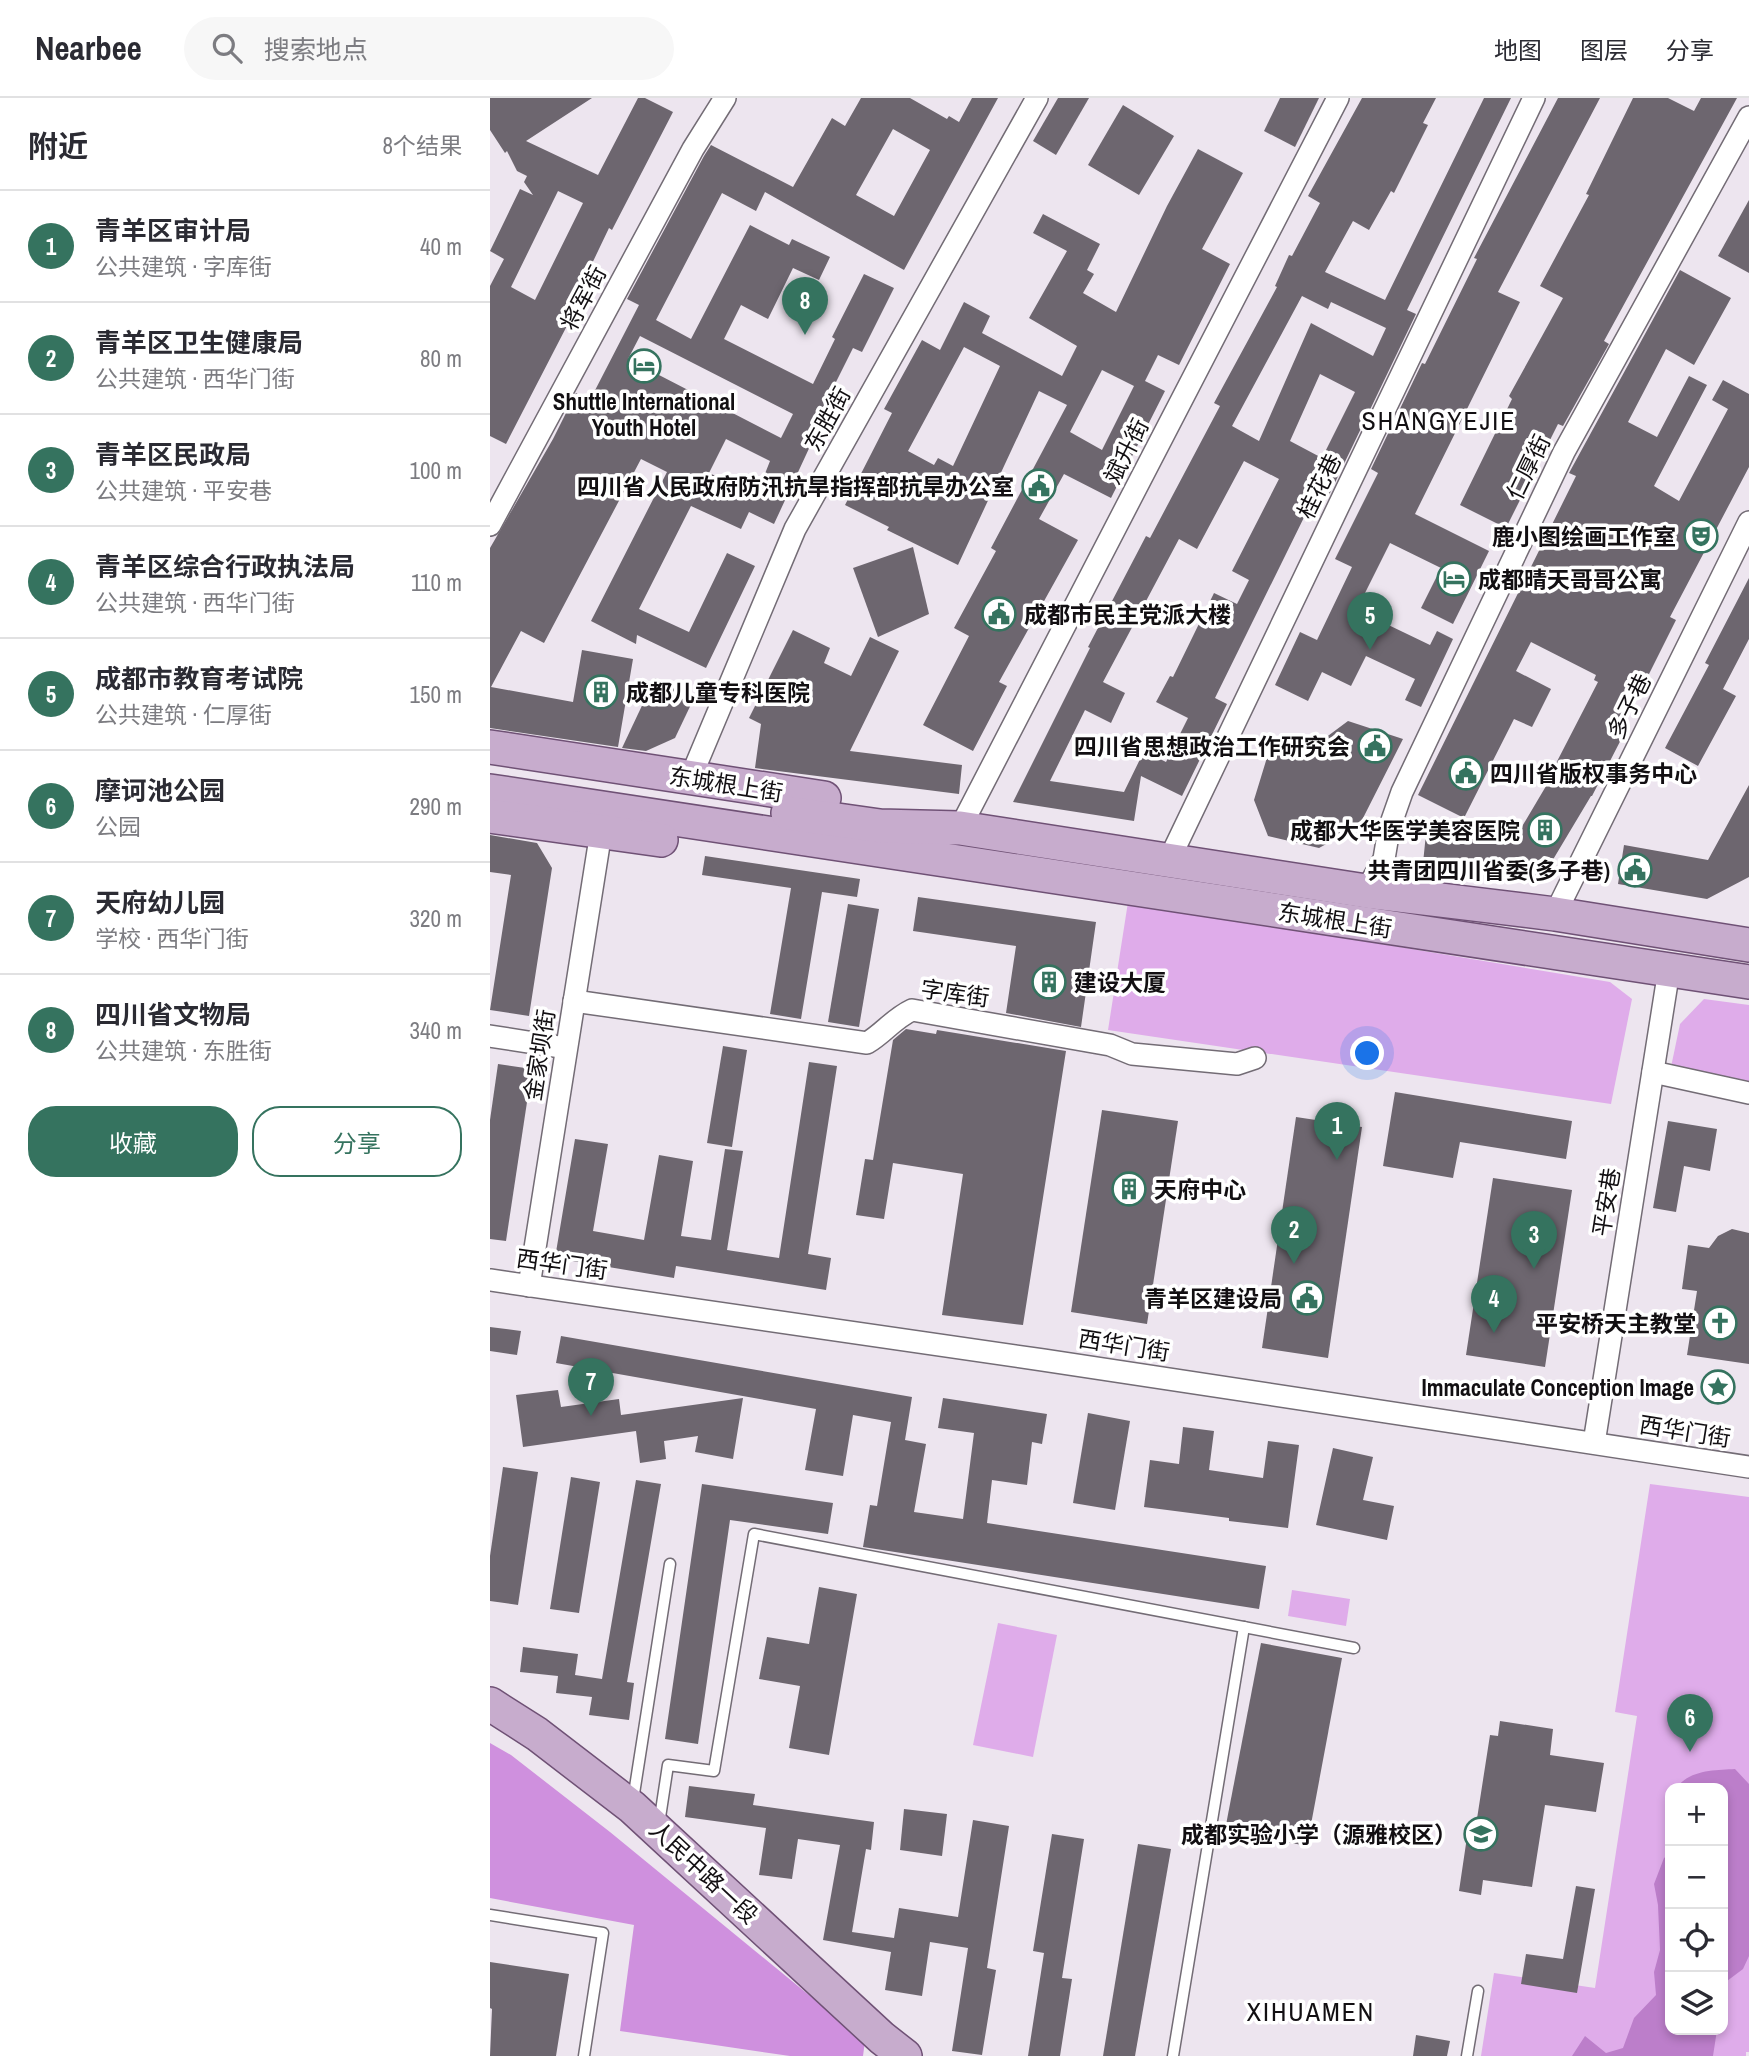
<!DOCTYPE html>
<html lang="zh">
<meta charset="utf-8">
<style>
:root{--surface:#fff;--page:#f7f7f7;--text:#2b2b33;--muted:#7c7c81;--line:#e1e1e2;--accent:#35735f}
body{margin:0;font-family:"Archivo Narrow","Noto Sans SC",sans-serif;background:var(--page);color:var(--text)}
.controls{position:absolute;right:21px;bottom:21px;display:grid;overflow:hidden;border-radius:14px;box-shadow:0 4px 10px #0003}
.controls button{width:63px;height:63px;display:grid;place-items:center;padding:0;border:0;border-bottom:2px solid var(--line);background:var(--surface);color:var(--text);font:35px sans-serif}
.you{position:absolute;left:878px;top:956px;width:24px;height:24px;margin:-18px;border:5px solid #fff;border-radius:50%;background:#1a73e8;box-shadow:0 0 0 10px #1a73e833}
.badge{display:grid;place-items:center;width:46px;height:46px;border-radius:50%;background:var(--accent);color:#fff;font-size:23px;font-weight:700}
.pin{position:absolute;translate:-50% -58px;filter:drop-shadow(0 2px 4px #0008)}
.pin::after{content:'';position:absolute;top:37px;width:24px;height:21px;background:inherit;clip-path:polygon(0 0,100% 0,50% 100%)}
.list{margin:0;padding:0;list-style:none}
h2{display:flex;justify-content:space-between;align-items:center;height:91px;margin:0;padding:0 28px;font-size:30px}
h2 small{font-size:23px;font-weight:400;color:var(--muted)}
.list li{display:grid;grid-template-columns:46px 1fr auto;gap:21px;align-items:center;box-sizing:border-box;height:112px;padding:0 28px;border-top:2px solid var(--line)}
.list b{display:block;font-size:26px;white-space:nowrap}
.list p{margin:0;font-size:23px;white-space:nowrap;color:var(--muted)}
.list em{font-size:23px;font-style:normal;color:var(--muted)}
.actions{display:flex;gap:14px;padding:21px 28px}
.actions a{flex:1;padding:16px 0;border:2px solid var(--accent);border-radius:28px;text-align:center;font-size:24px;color:var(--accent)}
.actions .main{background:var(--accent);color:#fff}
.icon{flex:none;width:38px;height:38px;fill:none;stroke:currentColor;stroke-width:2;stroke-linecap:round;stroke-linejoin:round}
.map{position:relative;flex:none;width:1259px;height:1958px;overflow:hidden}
header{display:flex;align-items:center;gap:42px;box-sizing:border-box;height:98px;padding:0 35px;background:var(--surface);border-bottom:2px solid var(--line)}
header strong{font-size:33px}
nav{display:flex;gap:38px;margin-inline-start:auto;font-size:24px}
.search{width:490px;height:63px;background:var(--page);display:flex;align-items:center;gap:18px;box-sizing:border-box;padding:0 24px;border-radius:38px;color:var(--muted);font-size:26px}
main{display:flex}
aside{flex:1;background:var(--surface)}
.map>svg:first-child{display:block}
.green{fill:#dfacea;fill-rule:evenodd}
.forest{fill:#cf90de}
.water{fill:#bc7eca}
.building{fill:#6d666f;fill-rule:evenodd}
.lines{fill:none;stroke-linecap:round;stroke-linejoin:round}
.service-casing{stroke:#736c75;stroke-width:13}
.minor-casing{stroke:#736c75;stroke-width:24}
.primary-casing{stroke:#6f5175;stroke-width:36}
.service{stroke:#fff;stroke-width:10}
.minor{stroke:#fff;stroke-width:21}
.primary{stroke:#c7accd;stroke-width:33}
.labels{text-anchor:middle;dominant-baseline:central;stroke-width:7;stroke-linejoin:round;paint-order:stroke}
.street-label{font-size:23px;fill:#120f12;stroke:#fff}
.poi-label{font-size:23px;font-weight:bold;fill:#120f12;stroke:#fff;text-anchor:end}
.quarter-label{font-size:26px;letter-spacing:2px;fill:#120f12;stroke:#fff}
</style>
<header>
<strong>Nearbee</strong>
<div class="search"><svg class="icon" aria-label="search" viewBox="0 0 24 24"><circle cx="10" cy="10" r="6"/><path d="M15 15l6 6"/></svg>搜索地点</div>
<nav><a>地图</a><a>图层</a><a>分享</a></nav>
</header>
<main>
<aside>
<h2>附近<small>8个结果</small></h2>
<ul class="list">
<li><span class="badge">1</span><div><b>青羊区审计局</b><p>公共建筑 · 字库街</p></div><em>40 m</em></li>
<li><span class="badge">2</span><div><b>青羊区卫生健康局</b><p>公共建筑 · 西华门街</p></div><em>80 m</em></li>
<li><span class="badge">3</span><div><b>青羊区民政局</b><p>公共建筑 · 平安巷</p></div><em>100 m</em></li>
<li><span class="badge">4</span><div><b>青羊区综合行政执法局</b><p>公共建筑 · 西华门街</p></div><em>110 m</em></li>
<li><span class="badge">5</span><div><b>成都市教育考试院</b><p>公共建筑 · 仁厚街</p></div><em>150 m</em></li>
<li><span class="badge">6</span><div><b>摩诃池公园</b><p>公园</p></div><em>290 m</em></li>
<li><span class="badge">7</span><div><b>天府幼儿园</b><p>学校 · 西华门街</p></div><em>320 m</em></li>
<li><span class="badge">8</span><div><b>四川省文物局</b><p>公共建筑 · 东胜街</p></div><em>340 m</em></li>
</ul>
<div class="actions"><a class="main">收藏</a><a>分享</a></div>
</aside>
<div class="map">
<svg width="1259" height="1958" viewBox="0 0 1259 1958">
<rect width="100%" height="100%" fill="#ede5ef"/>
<g class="green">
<path d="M638 804 1120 884 1142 901 1121 1006 618 932Z"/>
<path d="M1214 901 1259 907V987L1181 969 1190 926Z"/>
<path d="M1160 1386 1259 1399V1954H1256V1958H991L1004 1875 1105 1890 1147 1618 1125 1614ZM1180 1690H1233V1932H1180Z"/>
<path d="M802 1492 860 1501 856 1528 798 1518Z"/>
<path d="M508 1525 567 1537 543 1659 483 1647Z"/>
</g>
<path class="forest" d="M0 1645 21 1657 120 1734 375 1943 373 1958H300L130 1933 144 1827 0 1800Z"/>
<g class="water">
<path d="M1245 1671 1259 1686V1858L1253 1871 1233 1886V1690H1187C1198 1672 1226 1672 1245 1671Z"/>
<path d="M1180 1756V1932H1227L1223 1958H1082L1095 1938 1116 1955 1133 1950 1144 1920 1166 1897 1164 1874 1170 1852 1168 1807 1164 1786 1174 1760Z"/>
</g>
<g class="building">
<path d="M0 0H102L36 43 108 77 148 0H155L183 14 122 132 119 130 77 218 81 220 16 346 0 338V188L14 161 0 153 30 91 43 97 34 84 37 78 27 73 17 53 15 55 0 32ZM68 93 93 105 45 202 21 189Z"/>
<path d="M371 0H420L457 21 459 18 469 24 482 0H508L414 172 275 94 266 113 232 95 166 222 201 241 260 127 299 147 302 141 340 159 329 182 303 170 278 221 251 207 234 241 323 286 345 241 342 239 374 176 404 190 372 254 363 250 317 342 322 344 284 426 259 414 251 431 201 408 149 511 199 534 237 455 265 468 216 570 147 537 146 546 101 523 177 374 151 361 54 545 31 533 1 589 83 604 92 552 143 561 128 649 0 630V450L63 341 86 295 100 302 149 207 137 201 214 58 221 47 303 89 342 20 355 28ZM403 31 440 52 404 118 366 97ZM150 238 303 316 291 340 138 261ZM236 341 280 363 267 396 219 375Z"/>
<path d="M568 0H599L566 57 543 43Z"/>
<path d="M790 0H829L805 49 774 33Z"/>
<path d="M872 0H946L933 25 938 27 904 95 901 93 879 132 863 123 835 174 895 202 994 0H1021L917 212 926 216 839 397 828 391 725 600 737 606 692 698 651 678 644 723 523 704 600 550 598 549 656 438 660 440 730 308 724 305 787 189 785 188 799 157 802 158 830 105 818 98ZM812 198 838 211 841 204 896 230 883 258 821 225 769 343 742 328ZM830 276 865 294 832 360 800 343ZM754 363 789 381 742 473 759 482 747 506 724 495 683 579 680 578 666 604 698 620 676 664 654 653 634 694 560 683 595 612 621 625 635 595 613 584 689 441 707 451Z"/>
<path d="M1068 0H1110L1008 194 1030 204 925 416 999 453 963 526 931 510 951 470 900 445 874 497 895 507 888 522 940 547 947 533 963 541 931 609 915 602 925 581 876 558 861 588 832 574 818 603 785 587 810 534 827 542 862 469 845 461 888 375 881 371 932 265 935 266 987 161 984 160Z"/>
<path d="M1143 0H1178L1204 13 1211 0H1247L1114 243 1119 246 1073 328 1068 326 1016 430 970 407 1022 301 1019 298 1073 200 1050 188 1099 97 1096 96Z"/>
<path d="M633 7 684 38 649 97 598 67Z"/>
<path d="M708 51 753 75 712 151 740 166 689 267 668 257 655 283 675 293 621 400 574 376 549 421 588 442 509 584 517 588 483 653 433 627 479 538 464 530 506 453 501 450 577 307 549 293 468 467 397 432 399 429 355 407 402 315 394 311 432 242 450 252 474 204 500 218 492 235 572 278 587 248 539 220 577 153 543 135 553 116 610 146 597 172 604 176 593 195 626 214 677 108ZM474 249 510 268 463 368 448 360 444 367 418 353ZM612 272 644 288 612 352 580 334Z"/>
<path d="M1259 102V175L1228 158Z"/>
<path d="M1190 172 1241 200 1204 267 1176 251 1138 324 1167 339 1199 278 1217 287 1164 388 1189 403 1238 311 1222 302 1233 282 1259 296V369L1180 519 1186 522 1134 626 1138 628 1102 698H1101L1052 780 933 765 937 726 1027 737 1062 678 1060 677 1108 584 1104 582 1106 577 1041 544 1026 573 1061 591 1042 629 1024 621 974 720 928 697 1086 378 1079 375Z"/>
<path d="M423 449 439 516 388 539 363 470Z"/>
<path d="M1259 480V541L1233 591 1246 598 1208 668 1175 650 1219 567 1215 565Z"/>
<path d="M303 532 340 550 334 565 361 578 380 539 409 553 360 653 472 667 469 696 265 670 271 626 259 620Z"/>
<path d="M165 580 205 598 185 640 156 653 132 650Z"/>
<path d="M858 623 913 641 869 728 829 750 778 738 764 702 779 653 819 652Z"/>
<path d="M1259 687V779L1217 801 1128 786 1134 747 1218 762Z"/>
<path d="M0 737 47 745 62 770 39 918 0 912 21 777 0 774Z"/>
<path d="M215 758 370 781 367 799 332 794 311 921 280 916 301 790 212 777Z"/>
<path d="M428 799 606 824 591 929 516 915 526 848 423 833Z"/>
<path d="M358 806 389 811 369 929 338 924Z"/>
<path d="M416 931 446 936 447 932 576 953 533 1227 452 1217 473 1076 403 1065 394 1121 366 1117 375 1061 383 1062 403 942Z"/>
<path d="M233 948 257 952 242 1049 217 1045Z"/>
<path d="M319 964 347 968 318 1156 341 1160 336 1192 186 1168 184 1180 65 1160 85 1041 118 1046 103 1133 154 1142 169 1057 203 1063 191 1138 221 1142 235 1051 253 1053 237 1152 289 1160Z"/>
<path d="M8 966 42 971 16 1143 0 1141V1022Z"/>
<path d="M905 994 1082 1023 1076 1061 970 1044 963 1080 893 1068Z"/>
<path d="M612 1012 688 1023 657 1226 581 1214Z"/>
<path d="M806 1019 872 1029 838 1260 772 1250Z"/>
<path d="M1178 1023 1227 1031 1220 1073 1194 1068 1186 1114 1163 1110Z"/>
<path d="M1003 1080 1082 1092 1055 1269 976 1257Z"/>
<path d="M1242 1131 1259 1135V1266L1197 1257 1207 1193 1192 1191 1198 1147 1219 1150 1228 1138Z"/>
<path d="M0 1229 31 1233 27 1257 0 1253Z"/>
<path d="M71 1238 422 1299 415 1342 436 1346 424 1414 473 1421 484 1335 448 1330 453 1300 557 1316 552 1346 542 1344 537 1387 502 1382 497 1425 776 1468 769 1511 373 1449 380 1407 387 1408 401 1324 363 1317 353 1378 315 1372 326 1311 66 1265Z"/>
<path d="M68 1292 71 1309 129 1301 131 1317 253 1300 243 1361 205 1354 208 1338 174 1343 176 1361 150 1365 146 1333 33 1349 26 1297Z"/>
<path d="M598 1315 640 1323 625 1412 583 1405Z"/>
<path d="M693 1329 724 1333 719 1372 773 1380 778 1343 809 1347 798 1430 739 1423V1420L654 1409 660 1362 689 1366Z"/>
<path d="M843 1350 883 1359 873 1402 904 1408 897 1442 826 1427Z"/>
<path d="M13 1369 48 1374 28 1507 0 1503V1458Z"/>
<path d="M81 1379 110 1384 89 1515 60 1511Z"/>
<path d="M146 1382 171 1386 137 1584 144 1585 139 1622 99 1617 102 1599 66 1595 68 1578 30 1574 33 1549 88 1556 85 1577 112 1581Z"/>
<path d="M212 1386 343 1405 338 1436 240 1422 208 1646 175 1641Z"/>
<path d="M329 1489 367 1496 339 1657 299 1650 310 1588 269 1581 277 1539 319 1546Z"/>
<path d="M771 1545 852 1560 817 1748 735 1732Z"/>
<path d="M1010 1623 1063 1631 1060 1657 1114 1665 1106 1714 1055 1707 1042 1789 993 1782 991 1797 969 1793 977 1739 984 1740 1000 1637 1008 1638Z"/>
<path d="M199 1688 265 1696 263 1707 384 1724 381 1752 376 1751 362 1834 404 1840 409 1810 468 1819 483 1722 519 1728 497 1870 506 1872 492 1957 462 1953 478 1850 440 1844 432 1898 395 1892 401 1854 333 1842 350 1747 308 1741 302 1781 269 1777 276 1730 195 1719Z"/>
<path d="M414 1711 457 1716 452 1758 410 1752Z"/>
<path d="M562 1736 594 1741 572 1880 582 1881 570 1958H538L554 1855 543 1853Z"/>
<path d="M648 1746 681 1751 645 1958H613Z"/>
<path d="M1086 1788 1105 1791 1087 1895 1031 1886 1036 1856 1073 1861Z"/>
<path d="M0 1864 79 1876 66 1958H0L2 1911 0 1910Z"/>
<path d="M926 1937 960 1943 957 1958H923Z"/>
</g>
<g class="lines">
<defs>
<g id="service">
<path d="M143 1702 180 1466"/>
<path d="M169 1726 178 1667 224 1673 264 1436 864 1550"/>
<path d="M0 1817 113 1835 94 1958"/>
<path d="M683 1958 754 1529"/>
<path d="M977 1958 988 1893"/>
</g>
<g id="minor">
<path d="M0 427 203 51 235 0"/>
<path d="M200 681 305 431 547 0"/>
<path d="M470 730 848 0"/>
<path d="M679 762 1044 0"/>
<path d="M876 793 894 761 899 731 912 694 1074 354 1259 19"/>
<path d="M1065 816 1259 424"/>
<path d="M84 903 377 945C394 935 403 921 422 912L620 947 642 956 747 966 765 960"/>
<path d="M0 938 76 950"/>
<path d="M1163 974 1259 995"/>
<path d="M0 1182 553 1262 1259 1369"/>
<path d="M39 1188 111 734"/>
<path d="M1104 1345 1179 872"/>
</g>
<g id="primary">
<path d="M0 649 334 700"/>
<path d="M0 693 1259 884"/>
<path d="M298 715 390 728 470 730 876 793 1065 816 1259 847"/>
<path d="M0 718 171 742"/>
<path d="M0 1606 47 1636 142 1709 392 1940 415 1958"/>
</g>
</defs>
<use href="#service" class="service-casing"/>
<use href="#minor" class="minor-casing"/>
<use href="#primary" class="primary-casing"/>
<use href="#service" class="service"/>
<use href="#minor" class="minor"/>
<use href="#primary" class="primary"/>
</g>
<defs>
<symbol id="hotel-ring" viewBox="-11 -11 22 22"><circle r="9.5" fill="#fff" stroke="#35735f" stroke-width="1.5"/><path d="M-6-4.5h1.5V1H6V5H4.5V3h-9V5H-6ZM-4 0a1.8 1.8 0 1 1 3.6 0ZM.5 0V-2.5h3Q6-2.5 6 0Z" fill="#35735f"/></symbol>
<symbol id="civic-ring" viewBox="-11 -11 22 22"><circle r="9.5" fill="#fff" stroke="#35735f" stroke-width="1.5"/><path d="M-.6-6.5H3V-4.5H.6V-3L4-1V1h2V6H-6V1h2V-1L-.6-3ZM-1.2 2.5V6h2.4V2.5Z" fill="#35735f"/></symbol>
<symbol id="theatre-ring" viewBox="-11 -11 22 22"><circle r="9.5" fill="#fff" stroke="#35735f" stroke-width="1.5"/><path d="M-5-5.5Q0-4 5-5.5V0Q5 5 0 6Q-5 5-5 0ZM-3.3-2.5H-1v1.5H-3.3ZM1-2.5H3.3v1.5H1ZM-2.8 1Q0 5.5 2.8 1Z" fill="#35735f"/></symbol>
<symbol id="building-ring" viewBox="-11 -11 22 22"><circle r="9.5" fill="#fff" stroke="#35735f" stroke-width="1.5"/><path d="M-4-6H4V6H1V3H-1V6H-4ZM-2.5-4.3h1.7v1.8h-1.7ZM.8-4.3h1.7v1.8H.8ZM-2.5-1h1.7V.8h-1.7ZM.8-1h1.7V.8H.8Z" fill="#35735f"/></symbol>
<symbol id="church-ring" viewBox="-11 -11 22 22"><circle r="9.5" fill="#fff" stroke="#35735f" stroke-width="1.5"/><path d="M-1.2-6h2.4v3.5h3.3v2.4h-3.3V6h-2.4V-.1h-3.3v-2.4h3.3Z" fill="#35735f"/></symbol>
<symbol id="sight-ring" viewBox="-11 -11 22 22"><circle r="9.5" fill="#fff" stroke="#35735f" stroke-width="1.5"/><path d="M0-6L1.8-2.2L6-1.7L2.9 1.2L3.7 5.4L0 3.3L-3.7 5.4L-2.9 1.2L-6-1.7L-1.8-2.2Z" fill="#35735f"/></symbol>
<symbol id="school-ring" viewBox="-11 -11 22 22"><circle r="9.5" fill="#fff" stroke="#35735f" stroke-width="1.5"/><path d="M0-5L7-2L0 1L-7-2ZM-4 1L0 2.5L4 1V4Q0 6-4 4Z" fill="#35735f"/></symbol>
</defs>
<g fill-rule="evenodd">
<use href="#hotel-ring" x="135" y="249" width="38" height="38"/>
<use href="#civic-ring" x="530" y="369" width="38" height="38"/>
<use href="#theatre-ring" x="1192" y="419" width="38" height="38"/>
<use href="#hotel-ring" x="945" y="462" width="38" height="38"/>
<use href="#civic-ring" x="490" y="497" width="38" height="38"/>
<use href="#building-ring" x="92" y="575" width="38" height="38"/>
<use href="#civic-ring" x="866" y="629" width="38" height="38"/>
<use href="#civic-ring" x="957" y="656" width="38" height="38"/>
<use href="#building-ring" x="1036" y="713" width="38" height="38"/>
<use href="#civic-ring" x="1126" y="753" width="38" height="38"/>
<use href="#building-ring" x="540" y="865" width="38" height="38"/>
<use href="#building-ring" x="620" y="1072" width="38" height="38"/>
<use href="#civic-ring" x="798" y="1181" width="38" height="38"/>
<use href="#church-ring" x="1211" y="1206" width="38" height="38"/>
<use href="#sight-ring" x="1209" y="1270" width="38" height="38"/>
<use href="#school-ring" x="972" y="1717" width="38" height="38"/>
</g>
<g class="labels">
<g class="street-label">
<text transform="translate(93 200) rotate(-62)">将军街</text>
<text transform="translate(337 321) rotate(-61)">东胜街</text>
<text transform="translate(636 353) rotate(-63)">斌升街</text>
<text transform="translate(1038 369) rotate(-64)">仁厚街</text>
<text transform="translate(829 388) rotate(-64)">桂花巷</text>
<text transform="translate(1139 608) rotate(-64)">多子巷</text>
<text transform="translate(236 686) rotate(9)">东城根上街</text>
<text transform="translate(845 822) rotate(9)">东城根上街</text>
<text transform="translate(465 895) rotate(8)">字库街</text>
<text transform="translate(49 957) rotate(-81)">金家坝街</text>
<text transform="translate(1116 1104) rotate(-81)">平安巷</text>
<text transform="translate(72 1166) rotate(8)">西华门街</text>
<text transform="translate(634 1247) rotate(9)">西华门街</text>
<text transform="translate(1195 1333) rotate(9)">西华门街</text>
<text transform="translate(214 1774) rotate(43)">人民中路一段</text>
</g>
<g class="poi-label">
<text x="154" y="303" text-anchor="middle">Shuttle International<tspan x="154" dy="26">Youth Hotel</tspan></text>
<text x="524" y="388">四川省人民政府防汛抗旱指挥部抗旱办公室</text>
<text x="1186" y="438">鹿小图绘画工作室</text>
<text x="988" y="481" text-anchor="start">成都晴天哥哥公寓</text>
<text x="534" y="516" text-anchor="start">成都市民主党派大楼</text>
<text x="136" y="594" text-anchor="start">成都儿童专科医院</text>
<text x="860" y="648">四川省思想政治工作研究会</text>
<text x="1000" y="675" text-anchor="start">四川省版权事务中心</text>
<text x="1030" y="732">成都大华医学美容医院</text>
<text x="1120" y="772">共青团四川省委(多子巷)</text>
<text x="584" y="884" text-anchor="start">建设大厦</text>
<text x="664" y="1091" text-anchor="start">天府中心</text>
<text x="792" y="1200">青羊区建设局</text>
<text x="1206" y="1225">平安桥天主教堂</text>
<text x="1204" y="1289">Immaculate Conception Image</text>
<text x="967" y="1736">成都实验小学（源雅校区）</text>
</g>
<g class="quarter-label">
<text x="949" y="322">SHANGYEJIE</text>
<text x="821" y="1913">XIHUAMEN</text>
</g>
</g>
</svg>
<div class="controls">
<button>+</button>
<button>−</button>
<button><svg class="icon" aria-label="locate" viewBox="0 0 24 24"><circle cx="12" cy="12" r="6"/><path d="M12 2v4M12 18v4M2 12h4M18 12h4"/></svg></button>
<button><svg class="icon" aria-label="layers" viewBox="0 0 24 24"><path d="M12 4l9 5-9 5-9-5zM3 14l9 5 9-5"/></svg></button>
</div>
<div class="you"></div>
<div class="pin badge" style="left:847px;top:1062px">1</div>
<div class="pin badge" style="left:804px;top:1166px">2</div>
<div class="pin badge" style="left:1044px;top:1171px">3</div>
<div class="pin badge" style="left:1004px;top:1235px">4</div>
<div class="pin badge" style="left:880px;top:552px">5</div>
<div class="pin badge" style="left:1200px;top:1654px">6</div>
<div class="pin badge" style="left:101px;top:1318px">7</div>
<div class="pin badge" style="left:315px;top:237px">8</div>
</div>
</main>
